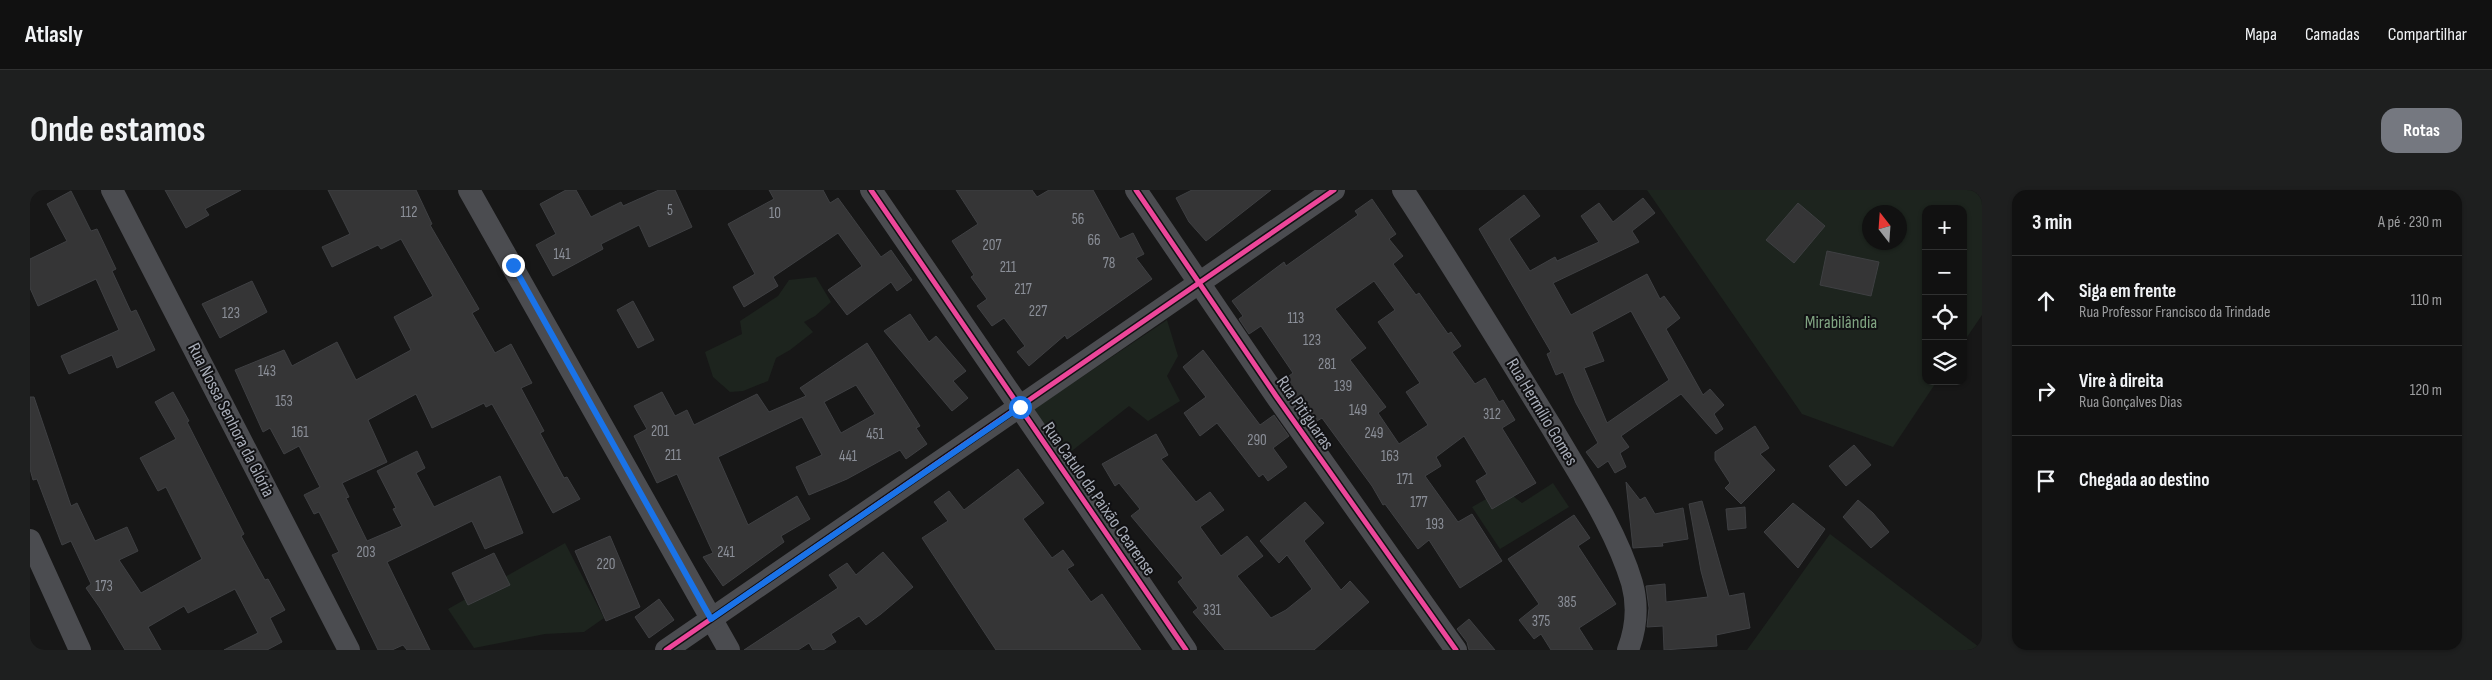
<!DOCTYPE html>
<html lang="pt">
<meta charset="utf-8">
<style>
:root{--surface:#111;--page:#1e1f1f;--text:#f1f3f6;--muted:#9c9d9f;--line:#303131;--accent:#757880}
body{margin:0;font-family:"Sofia Sans Condensed",sans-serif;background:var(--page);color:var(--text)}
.controls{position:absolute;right:15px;top:15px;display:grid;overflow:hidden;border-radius:10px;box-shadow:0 1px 4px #0004}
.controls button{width:45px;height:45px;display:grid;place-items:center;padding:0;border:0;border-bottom:1px solid var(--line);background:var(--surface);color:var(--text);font:25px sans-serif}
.compass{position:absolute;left:1832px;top:15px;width:45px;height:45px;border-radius:50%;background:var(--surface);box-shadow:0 1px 4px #0004;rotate:343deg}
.stop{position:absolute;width:15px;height:15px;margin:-11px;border:4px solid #1a73e8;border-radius:50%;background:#fff}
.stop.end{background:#1a73e8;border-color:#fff;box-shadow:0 1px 5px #0008}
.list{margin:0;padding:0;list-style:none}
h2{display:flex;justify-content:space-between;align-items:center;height:65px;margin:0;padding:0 20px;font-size:21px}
h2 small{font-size:16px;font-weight:400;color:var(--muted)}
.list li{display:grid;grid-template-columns:32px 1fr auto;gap:15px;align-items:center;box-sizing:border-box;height:90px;padding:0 20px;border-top:1px solid var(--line)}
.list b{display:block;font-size:19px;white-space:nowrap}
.list p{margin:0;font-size:16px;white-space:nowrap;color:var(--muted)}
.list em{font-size:16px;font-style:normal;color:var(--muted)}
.icon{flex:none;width:28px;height:28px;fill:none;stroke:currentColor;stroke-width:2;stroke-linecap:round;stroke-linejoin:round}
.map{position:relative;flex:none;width:1952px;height:460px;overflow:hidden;border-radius:15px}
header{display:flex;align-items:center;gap:30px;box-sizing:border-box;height:70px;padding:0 25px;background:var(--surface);border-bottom:1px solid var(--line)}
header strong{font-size:24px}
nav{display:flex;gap:28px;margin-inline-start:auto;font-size:18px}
.intro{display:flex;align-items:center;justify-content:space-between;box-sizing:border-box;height:120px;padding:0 30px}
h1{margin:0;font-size:35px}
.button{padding:12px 22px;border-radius:15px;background:var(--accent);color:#fff;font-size:18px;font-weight:700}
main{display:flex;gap:30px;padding:0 30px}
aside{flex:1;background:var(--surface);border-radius:15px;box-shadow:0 1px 4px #0004}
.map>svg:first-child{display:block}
.green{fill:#1d241e;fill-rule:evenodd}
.building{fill:#353536;stroke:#3f4043;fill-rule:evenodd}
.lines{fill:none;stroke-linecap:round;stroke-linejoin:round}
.minor{stroke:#4b4c50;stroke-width:22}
.cycleway-casing{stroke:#111113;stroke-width:8}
.cycleway{stroke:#ed469a;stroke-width:5}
.route{stroke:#1a73e8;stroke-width:6}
.labels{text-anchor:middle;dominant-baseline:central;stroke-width:4;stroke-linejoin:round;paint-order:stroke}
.number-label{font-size:15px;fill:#8b8f98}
.park-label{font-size:18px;fill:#7fa381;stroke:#111113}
.street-label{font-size:18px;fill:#a8adb8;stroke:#111113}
</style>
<header>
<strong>Atlasly</strong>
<nav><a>Mapa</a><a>Camadas</a><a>Compartilhar</a></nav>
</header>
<div class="intro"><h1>Onde estamos</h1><a class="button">Rotas</a></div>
<main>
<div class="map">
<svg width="1952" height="460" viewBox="0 0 1952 460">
<rect width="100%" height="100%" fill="#171717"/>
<g class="green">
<path d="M1617 0H1952V125L1933 153V19H1896V191H1907L1863 257 1772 224ZM1840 22H1870V52H1840Z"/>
<path d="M786 87 801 112 785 126 774 132 783 142 760 160 746 168 738 191 713 201 700 202 683 187 675 162 712 144 710 131 748 106 759 90Z"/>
<path d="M1137 130 1148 166 1137 186 1150 211 1118 231 1099 216 1034 267 1004 219Z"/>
<path d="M1523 293 1539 317 1470 359 1442 317 1474 299 1492 313Z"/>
<path d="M1800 344 1949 457 1947 460H1717Z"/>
<path d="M535 353 574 428 554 442 515 444 444 458 418 419Z"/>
</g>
<g class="building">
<path d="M135 0H211L175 19 179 25 156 38Z"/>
<path d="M298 0H386L402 34 400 35 449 119 442 123 465 163 481 154 502 193 491 198 514 241 510 243 534 288 537 287 550 309 523 323 462 214 456 217 454 213 402 238 386 204 338 230 357 272 312 293 319 307 316 308 337 351 372 336 363 319 366 318 347 281 387 261 395 278 386 283 404 317 470 286 493 343 455 359 442 331 357 372 400 460H377L373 455 362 460H348L302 365 309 362 289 322 284 324 274 305 290 297 269 256 254 264 240 238 233 242 205 180 254 160 262 176 307 152 326 190 381 160 364 127 403 106 371 49 351 59 348 55 302 77 292 57 320 44Z"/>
<path d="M536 0H546L561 27 591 12 593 16 629 0H645L662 37 619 57 609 35 571 54 573 59 523 86 506 55 526 44 510 14Z"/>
<path d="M739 0H793L800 13 808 8 851 67 861 60 882 90 867 101 861 92 817 125 798 100 832 76 808 43 743 87 748 96 714 117 703 97 725 84 698 34 744 9Z"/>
<path d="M926 0H1002L1007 7 1019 0H1063L1090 49 1103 43 1114 64 1106 68 1122 89 1037 149 1035 145 999 176 987 162 995 156 974 128 962 136 947 116 957 109 941 87 944 85 922 51 948 34Z"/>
<path d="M1162 0H1241L1176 51 1159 32 1146 8Z"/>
<path d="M41 1 61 41 67 39 86 79 82 81 101 122 106 120 125 160 87 178 82 165 39 184 31 166 89 140 66 89 8 116 0 98V69L37 51 17 14Z"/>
<path d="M1494 5 1510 26 1479 49 1500 81 1525 67 1527 71 1569 52 1551 26 1569 13 1583 32 1613 8 1625 23 1602 41 1609 52 1523 93 1541 125 1617 84 1630 109 1634 106 1650 128 1636 139 1673 205 1680 199 1694 215 1684 224 1693 239 1686 244 1651 204 1591 246 1599 257 1590 263 1596 277 1585 283 1578 271 1568 278 1556 262 1568 253 1546 213 1533 182 1526 185 1517 164 1521 162 1449 39ZM1601 121 1639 190 1577 233 1554 178 1574 171 1562 142Z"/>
<path d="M1342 9 1366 44 1359 49 1373 66 1363 74 1386 105 1389 103 1418 144 1421 142 1431 156 1422 162 1445 194 1455 188 1469 212 1473 210 1485 230 1472 238 1506 293 1462 319 1446 291 1457 284 1434 246 1406 267 1411 276 1395 286 1428 332 1442 324 1472 371 1430 398 1399 350 1388 359 1355 314 1353 315 1342 296 1292 228 1282 234 1252 191 1263 183 1231 136 1219 144 1209 129 1213 126 1202 111 1254 72 1256 76 1328 25 1325 21ZM1344 91 1365 120 1348 132 1390 193 1376 202 1398 235 1369 254 1348 223 1356 217 1320 170 1336 158 1305 119Z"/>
<path d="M1768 13 1795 36 1764 73 1736 50Z"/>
<path d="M1797 61 1849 72 1841 106 1790 95Z"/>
<path d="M222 91 237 122 190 148 172 114Z"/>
<path d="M603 111 624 150 608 158 587 120Z"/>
<path d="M880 124 899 152 906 146 936 181 923 191 938 208 922 221 854 141Z"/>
<path d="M837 153 890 236 886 238 897 254 876 269 870 260 817 289 779 305 766 277 792 265 772 227 688 267 718 335 767 306 780 329 751 346 754 352 693 396 673 367 683 363 647 284 627 293 604 246 617 239 604 216 632 202 645 226 657 220 664 235 727 204 739 222 776 206 770 198ZM826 195 845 224 811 243 794 212Z"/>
<path d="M1173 160 1230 235 1244 225 1259 246 1243 258 1257 277 1238 291 1233 284 1229 287 1187 233 1170 246 1154 223 1176 207 1153 177Z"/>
<path d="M143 202 159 231 157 232 214 344 211 346 235 390 238 389 255 420 240 428 252 452 237 460H194L228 443 205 399 158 423 154 416 118 437 131 460H95L70 418 56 398 61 394 41 351 32 355 7 289 3 290 0 279V207H4L41 316 47 313 65 351 97 337 108 361 89 370 111 403 172 369 136 297 128 301 110 268 146 249 125 212Z"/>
<path d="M1725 236 1739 258 1730 264 1745 280 1711 314 1695 298 1700 293 1685 270V262Z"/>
<path d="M1126 244 1138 265 1131 269 1166 312 1180 302 1194 320 1170 337 1191 366 1217 346 1233 366 1207 386 1241 428 1256 420 1282 399 1257 365 1249 373 1230 351 1275 312 1294 333 1274 351 1311 400 1320 391 1339 412 1284 460H1195L1163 422 1168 418 1148 392 1153 388 1101 326 1110 319 1089 293 1085 296 1072 274Z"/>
<path d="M1824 255 1841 275 1816 296 1799 276Z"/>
<path d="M988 279 1014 313 993 329 1022 368 1033 360 1044 375 1037 379 1061 412 1072 404 1111 460H966L892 348 918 331 904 312 919 301 934 320Z"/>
<path d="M1596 292 1610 310 1615 307 1625 324 1653 318 1658 349 1632 353 1633 356 1603 358Z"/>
<path d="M1828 310 1843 323 1859 342 1841 358 1813 327Z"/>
<path d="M1672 311 1699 406 1714 403 1720 438 1686 445 1687 456 1634 460 1633 436 1617 437 1619 418 1616 396 1635 394 1636 412 1678 407 1671 381 1659 314Z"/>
<path d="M1763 313 1795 339 1768 378 1734 342Z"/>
<path d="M1715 317 1716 338 1698 340 1696 319Z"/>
<path d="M1544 325 1560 348 1548 356 1586 414 1549 438 1563 460H1521L1511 444 1504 449 1489 430 1509 414 1478 369Z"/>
<path d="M580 346 610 417 576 431 545 361Z"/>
<path d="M853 362 883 397 851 424 836 435 829 426 801 444 806 452 793 460H783L779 453 768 460H714L808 398 799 385 817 373 826 385Z"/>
<path d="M464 363 480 395 438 415 422 383Z"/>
<path d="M629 409 644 430 619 448 605 427Z"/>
<path d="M1439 429 1465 460H1439L1437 452 1427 439Z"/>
</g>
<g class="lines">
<g class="minor">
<path d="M82 0 319 460"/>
<path d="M439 0 699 460"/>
<path d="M841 0 1156 460"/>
<path d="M1106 0 1246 206 1426 460"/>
<path d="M1373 0C1424 78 1473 158 1522 238 1550 286 1586 339 1602 393 1608 415 1606 439 1598 460"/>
<path d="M0 350 50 460"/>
<path d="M636 460 1304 0"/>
</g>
<defs>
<g id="cycleway">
<path d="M841 0 1156 460"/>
<path d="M1106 0 1246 206 1426 460"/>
<path d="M636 460 1304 0"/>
</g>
</defs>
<use href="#cycleway" class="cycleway-casing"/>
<use href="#cycleway" class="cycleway"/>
</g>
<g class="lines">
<path class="route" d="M483 75 681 429 990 217"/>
</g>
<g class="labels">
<g class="number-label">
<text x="640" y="20">5</text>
<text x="379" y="22">112</text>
<text x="745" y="23">10</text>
<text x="1048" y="29">56</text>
<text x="1064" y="50">66</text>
<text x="962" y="55">207</text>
<text x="532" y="64">141</text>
<text x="1079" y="73">78</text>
<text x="978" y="77">211</text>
<text x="993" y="99">217</text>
<text x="1008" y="121">227</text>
<text x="201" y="123">123</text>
<text x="1266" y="128">113</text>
<text x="1282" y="150">123</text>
<text x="1297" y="174">281</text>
<text x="237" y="181">143</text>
<text x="1313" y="196">139</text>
<text x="254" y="211">153</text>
<text x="1328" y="220">149</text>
<text x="1462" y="224">312</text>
<text x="630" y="241">201</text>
<text x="270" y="242">161</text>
<text x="1344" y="243">249</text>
<text x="845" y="244">451</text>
<text x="1227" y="250">290</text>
<text x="643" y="265">211</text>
<text x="818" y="266">441</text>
<text x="1360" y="266">163</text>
<text x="1375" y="289">171</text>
<text x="1389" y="312">177</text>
<text x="1405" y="334">193</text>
<text x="336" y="362">203</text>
<text x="696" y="362">241</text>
<text x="576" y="374">220</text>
<text x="74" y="396">173</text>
<text x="1537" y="412">385</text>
<text x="1182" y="420">331</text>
<text x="1511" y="431">375</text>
</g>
<g class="park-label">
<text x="1811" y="132">Mirabilândia</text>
</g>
<g class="street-label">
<text transform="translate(1512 222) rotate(59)">Rua Hermílio Gomes</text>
<text transform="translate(1275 223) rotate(55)">Rua Pitiguaras</text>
<text transform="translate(201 230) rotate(63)">Rua Nossa Senhora da Glória</text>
<text transform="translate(1069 309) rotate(55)">Rua Catulo da Paixão Cearense</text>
</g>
</g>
</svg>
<div class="controls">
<button>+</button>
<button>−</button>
<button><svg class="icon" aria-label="locate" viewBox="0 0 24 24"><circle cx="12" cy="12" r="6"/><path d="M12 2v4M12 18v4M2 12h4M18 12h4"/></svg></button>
<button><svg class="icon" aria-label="layers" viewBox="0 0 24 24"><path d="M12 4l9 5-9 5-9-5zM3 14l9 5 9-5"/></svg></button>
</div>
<svg class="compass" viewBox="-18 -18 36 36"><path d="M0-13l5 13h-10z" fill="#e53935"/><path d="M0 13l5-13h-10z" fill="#9c9d9f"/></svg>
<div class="stop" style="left:990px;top:217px"></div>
<div class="stop end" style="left:483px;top:75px"></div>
</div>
<aside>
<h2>3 min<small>A pé · 230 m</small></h2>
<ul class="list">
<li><svg class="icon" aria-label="ahead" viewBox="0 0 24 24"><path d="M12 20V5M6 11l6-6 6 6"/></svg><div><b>Siga em frente</b><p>Rua Professor Francisco da Trindade</p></div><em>110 m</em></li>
<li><svg class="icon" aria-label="right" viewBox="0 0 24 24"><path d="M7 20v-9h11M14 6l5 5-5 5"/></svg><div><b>Vire à direita</b><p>Rua Gonçalves Dias</p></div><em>120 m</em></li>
<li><svg class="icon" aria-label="arrive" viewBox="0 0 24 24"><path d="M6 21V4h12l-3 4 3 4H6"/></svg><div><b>Chegada ao destino</b></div></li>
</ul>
</aside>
</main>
